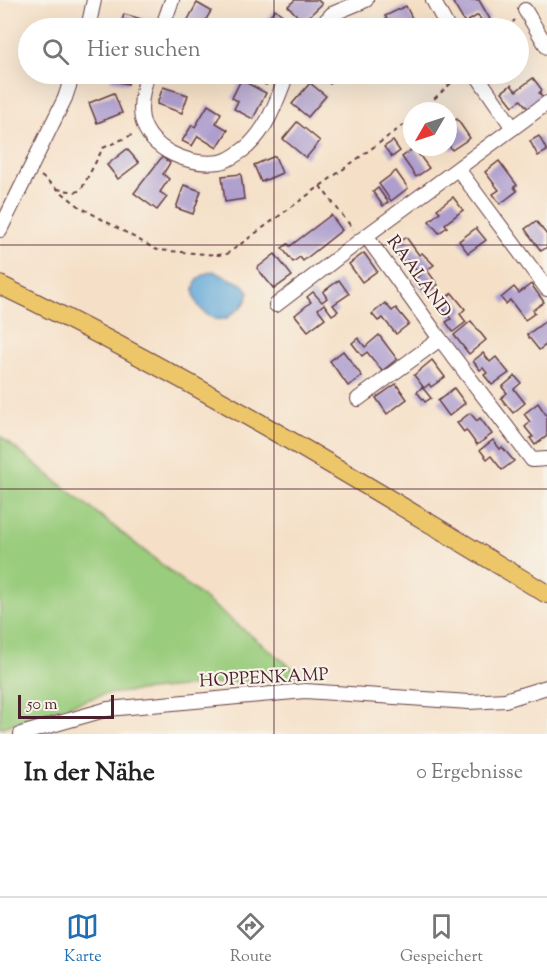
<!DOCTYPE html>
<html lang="de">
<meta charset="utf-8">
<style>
:root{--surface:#fff;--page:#f2f2f2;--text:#222;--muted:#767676;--line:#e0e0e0;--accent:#1f6fb2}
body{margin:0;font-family:"Sorts Mill Goudy",serif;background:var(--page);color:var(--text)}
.compass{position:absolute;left:403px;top:102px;width:54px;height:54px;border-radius:50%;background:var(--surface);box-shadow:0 6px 24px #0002;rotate:231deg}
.scale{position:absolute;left:18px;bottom:15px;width:96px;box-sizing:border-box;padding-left:6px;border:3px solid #4a1f2b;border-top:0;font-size:16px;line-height:21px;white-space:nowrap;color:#4a1f2b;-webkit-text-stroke:4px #f7f3e8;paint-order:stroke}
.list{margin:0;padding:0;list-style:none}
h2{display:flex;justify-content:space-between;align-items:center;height:78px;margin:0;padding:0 24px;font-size:26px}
h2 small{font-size:20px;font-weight:400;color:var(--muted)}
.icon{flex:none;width:33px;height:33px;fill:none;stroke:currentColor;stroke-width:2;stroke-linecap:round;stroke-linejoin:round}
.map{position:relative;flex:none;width:547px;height:734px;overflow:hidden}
.search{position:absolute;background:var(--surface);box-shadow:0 6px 24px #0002;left:18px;right:18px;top:18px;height:66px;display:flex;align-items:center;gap:15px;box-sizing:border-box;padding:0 21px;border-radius:33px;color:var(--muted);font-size:22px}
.sheet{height:162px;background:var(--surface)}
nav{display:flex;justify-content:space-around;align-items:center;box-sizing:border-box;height:84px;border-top:2px solid var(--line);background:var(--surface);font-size:16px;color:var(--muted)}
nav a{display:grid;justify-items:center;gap:3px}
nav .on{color:var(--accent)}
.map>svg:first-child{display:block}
.green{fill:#99cc7c;stroke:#727654;stroke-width:1.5}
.water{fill:#62a9d8;stroke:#566482;stroke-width:1.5}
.building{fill:#ae9ece}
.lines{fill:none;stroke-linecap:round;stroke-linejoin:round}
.minor-casing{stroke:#643c42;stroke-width:16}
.major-casing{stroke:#643c42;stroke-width:20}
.path{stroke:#643c42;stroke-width:2;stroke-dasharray:4.5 4.5;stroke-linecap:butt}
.minor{stroke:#fff;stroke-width:14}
.major{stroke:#ecc669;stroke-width:18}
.grid{fill:none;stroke:#4a1f2b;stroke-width:1.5;stroke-opacity:0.55}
.labels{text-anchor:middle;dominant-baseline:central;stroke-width:4.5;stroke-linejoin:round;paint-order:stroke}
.street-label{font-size:18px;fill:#4a1f2b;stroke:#f7f3e8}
</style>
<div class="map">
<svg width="547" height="734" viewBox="0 0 547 734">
<rect width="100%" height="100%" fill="#f7f3e8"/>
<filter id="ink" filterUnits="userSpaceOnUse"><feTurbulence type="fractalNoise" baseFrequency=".0167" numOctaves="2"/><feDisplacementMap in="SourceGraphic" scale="12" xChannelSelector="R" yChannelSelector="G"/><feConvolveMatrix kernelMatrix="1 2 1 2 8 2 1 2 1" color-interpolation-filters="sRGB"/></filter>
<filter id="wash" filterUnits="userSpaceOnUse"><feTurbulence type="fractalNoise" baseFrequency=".008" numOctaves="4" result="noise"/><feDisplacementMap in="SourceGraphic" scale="24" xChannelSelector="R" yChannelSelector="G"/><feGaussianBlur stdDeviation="1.35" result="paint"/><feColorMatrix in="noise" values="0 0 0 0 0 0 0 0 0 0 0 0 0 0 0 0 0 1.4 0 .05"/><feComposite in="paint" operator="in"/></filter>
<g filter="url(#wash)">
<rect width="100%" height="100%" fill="#f5e0c7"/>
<path class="green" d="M0 436 302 676 105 694 0 728Z"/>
<path class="water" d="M213 271 244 285 249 292C247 301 244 306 236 311 232 314 228 318 224 319 203 324 174 282 213 271Z"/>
<g id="blocks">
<g class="building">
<path d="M295 0H318L322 4 303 22 288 6Z"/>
<path d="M457 0H479L490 19 483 23 478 15 465 23 453 3Z"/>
<path d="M197 3 211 11 201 28H192L185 25Z"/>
<path d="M406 6 417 28H392L385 16Z"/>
<path d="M275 9 292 23 287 28H259Z"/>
<path d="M124 14 148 21 146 28H120Z"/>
<path d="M112 74H131L128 84 110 80Z"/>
<path d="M244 74H272L266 85Z"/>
<path d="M320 74H342L330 84Z"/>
<path d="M414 74H439L420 84Z"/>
<path d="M533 78 542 90 539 93 543 98 528 109 521 100 513 106 502 92 511 85 516 91Z"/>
<path d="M241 80 266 93 253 119 234 109 238 101 232 98Z"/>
<path d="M310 83 326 96 308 117 292 104Z"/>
<path d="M163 87 188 95 182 113 157 104Z"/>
<path d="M114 93 122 113 97 123 89 103Z"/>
<path d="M208 105 221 113 216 123 228 130 217 148 198 136 192 146 182 141 192 125 195 127Z"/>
<path d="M457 119 470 138 452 150 448 144V125Z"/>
<path d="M297 122 320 141 306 158 283 139Z"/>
<path d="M539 136 547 151 538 156 530 141Z"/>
<path d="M393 141 400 151 392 157 384 147Z"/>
<path d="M414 148 429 168 416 177 402 157Z"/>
<path d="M127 149 139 163 118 179 107 165Z"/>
<path d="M275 156 282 173 261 182 254 165Z"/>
<path d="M162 157 170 163 163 174 169 179 160 192 167 197 157 210 134 193Z"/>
<path d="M499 161 517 185 514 187 517 191 500 204 493 194 499 190 485 172Z"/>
<path d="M396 171 408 188 391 201 379 184Z"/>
<path d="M241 174 244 199 225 202 222 176Z"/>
<path d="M184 185 201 191 193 214 176 208Z"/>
<path d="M378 188 388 202 383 206 373 192Z"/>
<path d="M453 197 463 210 445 224 447 227 439 233 429 221 440 212 437 209Z"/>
<path d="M331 215 342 230 303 261 300 257 293 262 282 248 288 244 290 246Z"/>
<path d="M536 221 547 235V247L541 251 525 229Z"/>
<path d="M476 228 486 240 468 253 459 241Z"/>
<path d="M406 237 419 255 422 253 434 265 427 270 438 285 425 294 414 279 420 275 408 260 405 263 393 247Z"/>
<path d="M364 253 377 271 362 282 349 264Z"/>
<path d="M275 254 292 276 274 289 257 268Z"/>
<path d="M339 280 349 294 333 305 338 311 332 315 324 304 318 309 325 318 308 331 295 315 311 302 307 297 313 292 322 302 327 298 323 292Z"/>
<path d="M531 284 544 302 533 310 535 313 525 320 510 300 506 304 501 298 514 287 519 293Z"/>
<path d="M452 293 465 309 460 314 466 322 453 332 446 322 451 319 439 303Z"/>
<path d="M385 303 392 311 396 308 409 324 396 334 383 318 378 321 372 314Z"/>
<path d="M547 320V344L539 350 527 335Z"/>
<path d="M471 321 486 340 469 354 454 335Z"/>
<path d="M379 335 397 359 382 371 367 352 362 356 352 343 358 338 365 347Z"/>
<path d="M343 351 362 376 348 386 330 361Z"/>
<path d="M483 353 490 362 496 357 509 373 492 385 484 375 487 373 483 368 480 370 473 361Z"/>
<path d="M432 360 445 377 431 387 429 384 424 388 414 375Z"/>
<path d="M515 376 521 383 514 389 525 403 513 413 501 398 507 393 502 387Z"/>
<path d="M396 384 407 399 387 414 376 398Z"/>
<path d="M422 387 431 398 425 402 417 392Z"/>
<path d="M454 388 465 403 449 416 438 401Z"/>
<path d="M538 403 547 416V436L535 445 530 438 533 437 525 427 530 422 524 414Z"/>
<path d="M470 413 477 421 480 418 492 434 477 445 466 430 464 432 457 423Z"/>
<path d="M493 440 500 449 502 447 514 461 502 470 491 456 487 459 480 450Z"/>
</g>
</g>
</g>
<g filter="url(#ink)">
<use href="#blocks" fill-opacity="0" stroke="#643c42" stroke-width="1.5"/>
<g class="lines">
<defs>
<g id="minor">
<path d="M433 0 448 28"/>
<path d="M525 10 547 47"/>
<path d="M88 28 94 0"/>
<path d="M162 28 172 0"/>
<path d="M319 28 332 14 366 0"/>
<path d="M148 74C143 88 139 103 142 119 150 151 190 166 220 162 228 161 242 151 248 146 269 126 277 100 287 74"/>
<path d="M476 74 513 128"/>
<path d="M458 169 547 289"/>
<path d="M0 230 65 98 73 74"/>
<path d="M366 236 440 339 532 460 547 459"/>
<path d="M276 305 366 236 547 103"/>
<path d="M358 399 440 339"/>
<path d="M21 734 108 709 305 691 469 702 505 700 547 687"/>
</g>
<path id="major" d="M0 285C189 376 368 486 547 594"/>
</defs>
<use href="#minor" class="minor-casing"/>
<use href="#major" class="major-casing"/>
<g class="path">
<path d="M506 28 515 20"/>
<path d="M421 111 461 74"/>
<path d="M41 176 80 207 157 250 217 255 227 254 412 119"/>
<path d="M320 186 353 229"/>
<path d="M57 189 76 192 81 190 103 148 134 134"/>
</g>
<use href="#minor" class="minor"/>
<use href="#major" class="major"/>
</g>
</g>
<path class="grid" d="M274 0V28M274 74V734M0 245H547M0 489H547"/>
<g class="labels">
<g class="street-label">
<text transform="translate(418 277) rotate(54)">RAALAND</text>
<text transform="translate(264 679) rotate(-3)">HOPPENKAMP</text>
</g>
</g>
</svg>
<svg class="compass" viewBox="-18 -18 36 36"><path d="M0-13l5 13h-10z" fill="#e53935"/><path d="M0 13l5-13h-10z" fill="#767676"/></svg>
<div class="scale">50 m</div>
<div class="search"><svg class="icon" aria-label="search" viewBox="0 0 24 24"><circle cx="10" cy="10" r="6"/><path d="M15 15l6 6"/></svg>Hier suchen</div>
</div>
<section class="sheet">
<h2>In der Nähe<small>0 Ergebnisse</small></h2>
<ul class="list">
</ul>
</section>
<nav>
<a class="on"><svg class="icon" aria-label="map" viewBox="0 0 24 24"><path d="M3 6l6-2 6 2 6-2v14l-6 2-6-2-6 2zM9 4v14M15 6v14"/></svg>Karte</a>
<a><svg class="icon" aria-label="directions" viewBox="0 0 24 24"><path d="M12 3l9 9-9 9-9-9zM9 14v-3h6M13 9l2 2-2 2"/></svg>Route</a>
<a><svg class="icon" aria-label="saved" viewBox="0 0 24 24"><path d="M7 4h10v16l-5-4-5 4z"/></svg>Gespeichert</a>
</nav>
